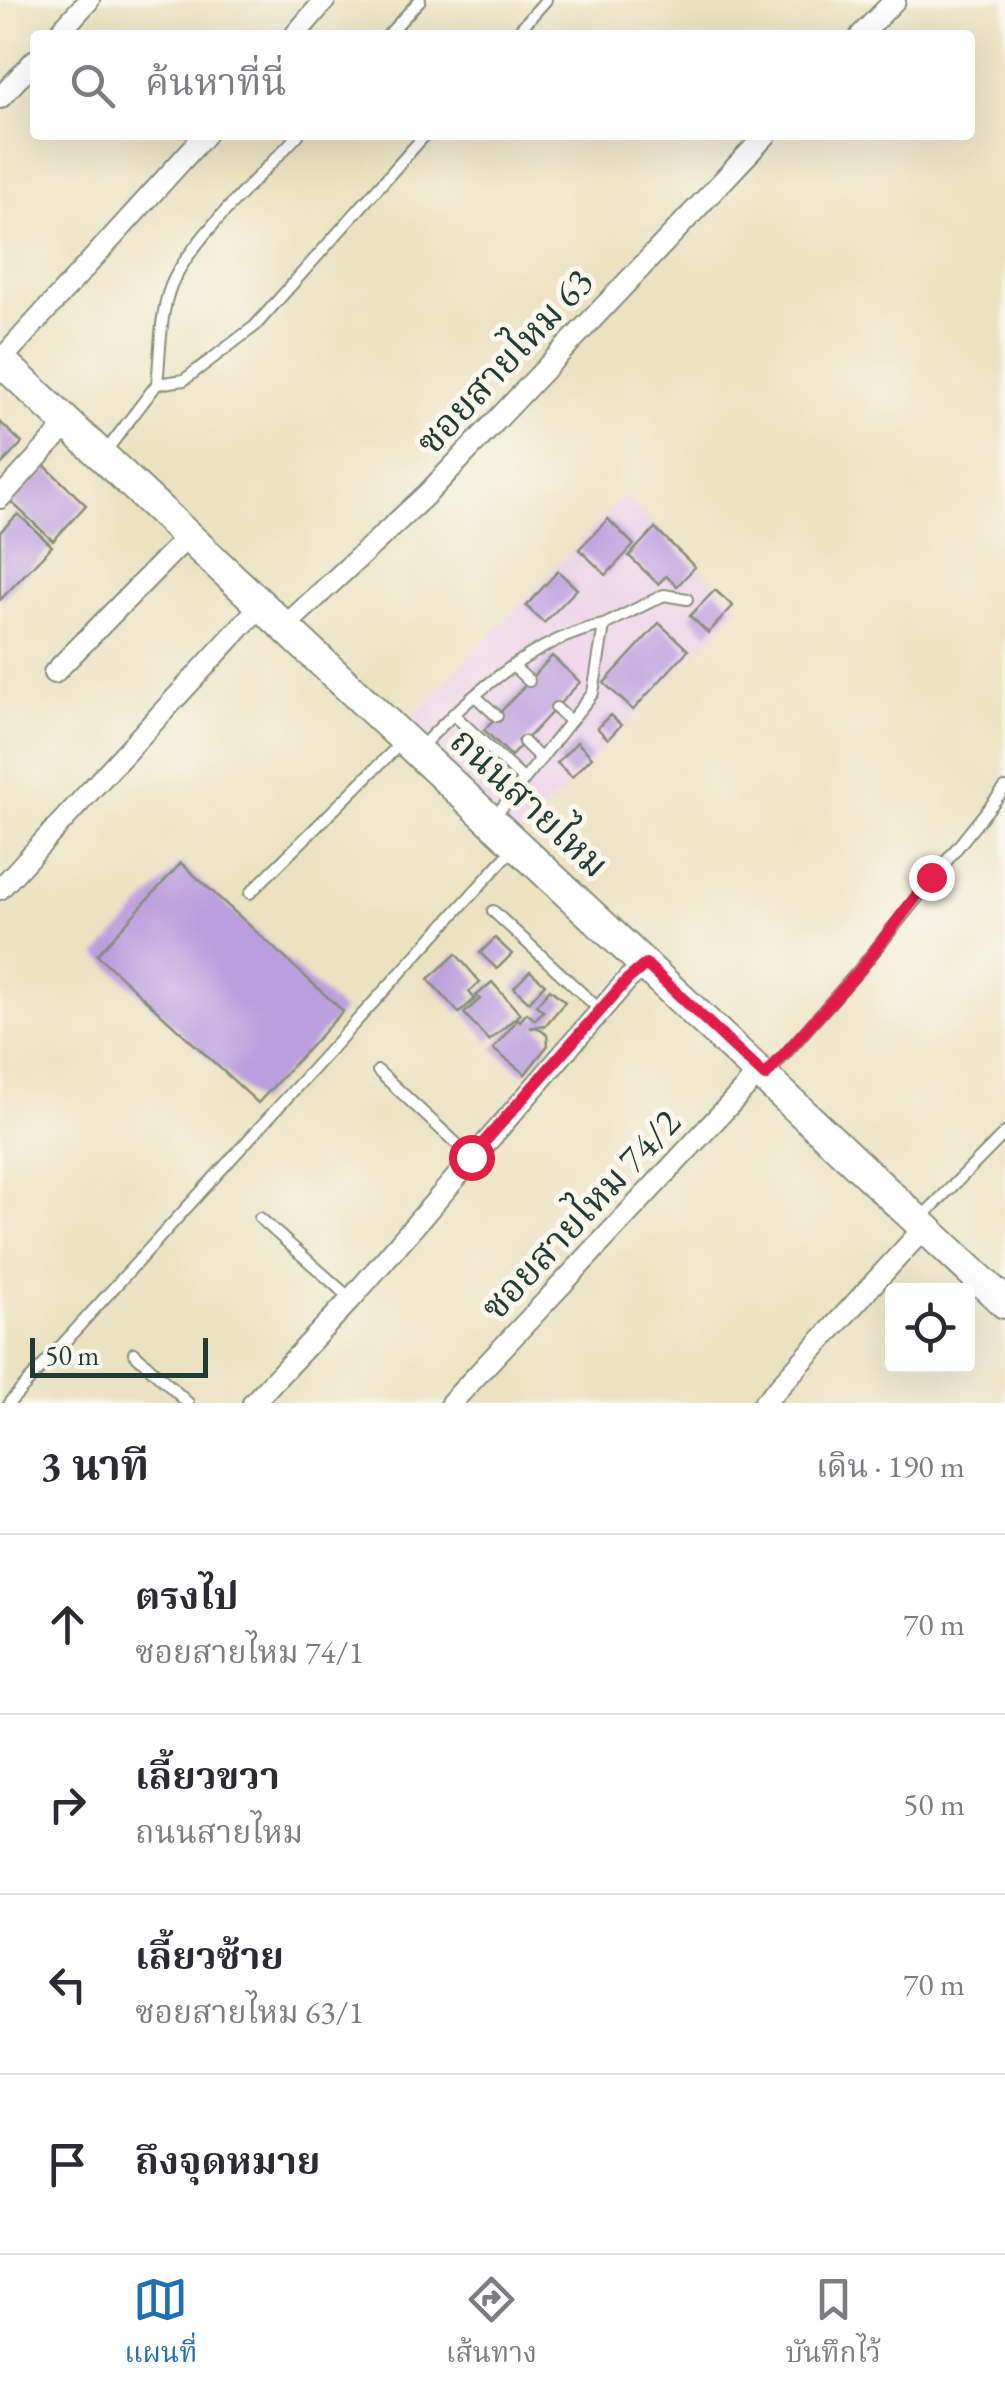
<!DOCTYPE html>
<html lang="th">
<meta charset="utf-8">
<style>
:root{--surface:#fff;--page:#f2f2f3;--text:#2b2b33;--muted:#7c7c81;--line:#e1e1e2;--accent:#1f6fb2}
body{margin:0;font-family:"EB Garamond","Noto Serif Thai",serif;background:var(--page);color:var(--text)}
.controls{position:absolute;right:30px;bottom:30px;display:grid;overflow:hidden;border-radius:10px;box-shadow:0 10px 40px #0002}
.controls button{width:90px;height:90px;display:grid;place-items:center;padding:0;border:0;border-bottom:2px solid var(--line);background:var(--surface);color:var(--text);font:50px sans-serif}
.scale{position:absolute;left:30px;bottom:25px;width:178px;box-sizing:border-box;padding-left:10px;border:5px solid #1f3d34;border-top:0;font-size:28px;line-height:35px;white-space:nowrap;color:#1f3d34;-webkit-text-stroke:8px #fbf7ec;paint-order:stroke}
.stop{position:absolute;width:30px;height:30px;margin:-22px;border:8px solid #e11d48;border-radius:50%;background:#fff}
.stop.end{background:#e11d48;border-color:#fff;box-shadow:0 2px 10px #0008}
.list{margin:0;padding:0;list-style:none}
h2{display:flex;justify-content:space-between;align-items:center;height:130px;margin:0;padding:0 40px;font-size:42px}
h2 small{font-size:32px;font-weight:400;color:var(--muted)}
.list li{display:grid;grid-template-columns:65px 1fr auto;gap:30px;align-items:center;box-sizing:border-box;height:180px;padding:0 40px;border-top:2px solid var(--line)}
.list b{display:block;font-size:38px;white-space:nowrap}
.list p{margin:0;font-size:32px;white-space:nowrap;color:var(--muted)}
.list em{font-size:32px;font-style:normal;color:var(--muted)}
.icon{flex:none;width:55px;height:55px;fill:none;stroke:currentColor;stroke-width:2;stroke-linecap:round;stroke-linejoin:round}
.map{position:relative;flex:none;width:1005px;height:1403px;overflow:hidden}
.search{position:absolute;background:var(--surface);box-shadow:0 10px 40px #0002;left:30px;right:30px;top:30px;height:110px;display:flex;align-items:center;gap:25px;box-sizing:border-box;padding:0 35px;border-radius:10px;color:var(--muted);font-size:38px}
.sheet{height:850px;background:var(--surface)}
nav{display:flex;justify-content:space-around;align-items:center;box-sizing:border-box;height:140px;border-top:2px solid var(--line);background:var(--surface);font-size:28px;color:var(--muted)}
nav a{display:grid;justify-items:center;gap:5px}
nav .on{color:var(--accent)}
.map>svg:first-child{display:block}
.built{fill:#ecd1ea}
.building{fill:#bb9ede}
.lines{fill:none;stroke-linecap:round;stroke-linejoin:round}
.lane-casing{stroke:#85907a;stroke-width:14}
.street-casing{stroke:#85907a;stroke-width:24}
.secondary-casing{stroke:#85907a;stroke-width:34}
.lane{stroke:#fff;stroke-width:10}
.street{stroke:#fff;stroke-width:20}
.secondary{stroke:#fff;stroke-width:30}
.route{stroke:#e11d48;stroke-width:12}
.labels{text-anchor:middle;dominant-baseline:central;stroke-width:10;stroke-linejoin:round;paint-order:stroke}
.street-label{font-size:38px;fill:#1f3d34;stroke:#fbf7ec}
</style>
<div class="map">
<svg width="1005" height="1403" viewBox="0 0 1005 1403">
<rect width="100%" height="100%" fill="#fbf7ec"/>
<filter id="ink" filterUnits="userSpaceOnUse"><feTurbulence type="fractalNoise" baseFrequency=".01" numOctaves="2"/><feDisplacementMap in="SourceGraphic" scale="20" xChannelSelector="R" yChannelSelector="G"/><feConvolveMatrix kernelMatrix="1 2 1 2 8 2 1 2 1" color-interpolation-filters="sRGB"/></filter>
<filter id="wash" filterUnits="userSpaceOnUse"><feTurbulence type="fractalNoise" baseFrequency=".0048" numOctaves="4" result="noise"/><feDisplacementMap in="SourceGraphic" scale="40" xChannelSelector="R" yChannelSelector="G"/><feGaussianBlur stdDeviation="2.25" result="paint"/><feColorMatrix in="noise" values="0 0 0 0 0 0 0 0 0 0 0 0 0 0 0 0 0 1.4 0 .05"/><feComposite in="paint" operator="in"/></filter>
<g filter="url(#wash)">
<rect width="100%" height="100%" fill="#ebe2c1"/>
<path class="built" d="M624 496 739 607 511 846 396 735Z"/>
<g id="blocks">
<g class="building">
<path d="M0 422 22 443 0 466Z"/>
<path d="M41 462 86 505 53 541 7 498Z"/>
<path d="M18 514 52 546 0 600V532Z"/>
<path d="M608 519 634 545 606 575 579 549Z"/>
<path d="M655 528 695 567 677 586 666 576 658 584 629 556Z"/>
<path d="M558 571 577 589 544 623 526 606Z"/>
<path d="M715 590 733 606 708 633 690 616Z"/>
<path d="M659 623 688 650 633 710 604 683Z"/>
<path d="M552 656 580 682 511 756 484 730Z"/>
<path d="M610 715 621 725 608 739 597 728Z"/>
<path d="M577 742 592 757 572 777 557 763Z"/>
<path d="M181 863 343 1011 258 1103 97 955Z"/>
<path d="M495 938 512 954 497 969 480 953Z"/>
<path d="M456 954 480 982 469 992 475 999 459 1013 428 979Z"/>
<path d="M530 971 545 984 529 1002 514 988Z"/>
<path d="M492 982 520 1014 489 1041 464 1013 480 999 476 996Z"/>
<path d="M550 989 565 1002 544 1027 543 1025 530 1028 537 1027 547 1035 548 1045 525 1074 493 1049 518 1019 520 1021 527 1013 535 1020 543 1011 536 1005Z"/>
</g>
</g>
</g>
<g filter="url(#ink)">
<use href="#blocks" fill-opacity="0" stroke="#85907a" stroke-width="2.5"/>
<g class="lines">
<defs>
<g id="lane">
<path d="M388 35 420 0"/>
<path d="M515 35 546 0"/>
<path d="M157 384C161 351 159 306 175 277 199 232 262 174 298 135"/>
<path d="M106 451 157 384 184 380 255 326 425 135"/>
<path d="M604 625 664 595 687 599"/>
<path d="M514 667 529 681"/>
<path d="M475 696 497 716"/>
<path d="M556 708 570 721"/>
<path d="M453 714 524 780"/>
<path d="M524 742 541 759"/>
<path d="M418 750C466 699 533 638 604 625L593 693 493 819"/>
<path d="M250 893 400 744"/>
<path d="M493 911 600 1010"/>
<path d="M378 1071 471 1157"/>
<path d="M766 1076 860 969 1005 788"/>
<path d="M260 1218 351 1299"/>
<path d="M920 1219 1005 1133"/>
<path d="M134 1353 188 1403"/>
<path d="M9 1403 513 849"/>
</g>
<g id="street">
<path d="M57 35 89 0"/>
<path d="M295 35 325 0"/>
<path d="M861 35 895 0"/>
<path d="M0 98 35 60"/>
<path d="M1 360 205 135"/>
<path d="M0 498 68 424"/>
<path d="M284 627 427 494 766 135"/>
<path d="M54 673 188 536"/>
<path d="M0 889 261 605"/>
<path d="M253 1403 351 1299 628 979 646 964"/>
<path d="M451 1403 760 1072"/>
<path d="M764 1403 926 1226"/>
</g>
<path id="secondary" d="M0 360 1005 1303"/>
</defs>
<use href="#lane" class="lane-casing"/>
<use href="#street" class="street-casing"/>
<use href="#secondary" class="secondary-casing"/>
<use href="#lane" class="lane"/>
<use href="#street" class="street"/>
<use href="#secondary" class="secondary"/>
</g>
</g>
<g class="lines" filter="url(#ink)">
<path class="route" d="M471 1157 628 979 646 964 765 1076 860 970 931 877"/>
</g>
<g class="labels">
<g class="street-label">
<text transform="translate(504 361) rotate(-47)">ซอยสายไหม 63</text>
<text transform="translate(530 802) rotate(43)">ถนนสายไหม</text>
<text transform="translate(580 1214) rotate(-47)">ซอยสายไหม 74/2</text>
</g>
</g>
</svg>
<div class="controls">
<button><svg class="icon" aria-label="locate" viewBox="0 0 24 24"><circle cx="12" cy="12" r="6"/><path d="M12 2v4M12 18v4M2 12h4M18 12h4"/></svg></button>
</div>
<div class="scale">50 m</div>
<div class="stop" style="left:471px;top:1157px"></div>
<div class="stop end" style="left:931px;top:877px"></div>
<div class="search"><svg class="icon" aria-label="search" viewBox="0 0 24 24"><circle cx="10" cy="10" r="6"/><path d="M15 15l6 6"/></svg>ค้นหาที่นี่</div>
</div>
<section class="sheet">
<h2>3 นาที<small>เดิน · 190 m</small></h2>
<ul class="list">
<li><svg class="icon" aria-label="ahead" viewBox="0 0 24 24"><path d="M12 20V5M6 11l6-6 6 6"/></svg><div><b>ตรงไป</b><p>ซอยสายไหม 74/1</p></div><em>70 m</em></li>
<li><svg class="icon" aria-label="right" viewBox="0 0 24 24"><path d="M7 20v-9h11M14 6l5 5-5 5"/></svg><div><b>เลี้ยวขวา</b><p>ถนนสายไหม</p></div><em>50 m</em></li>
<li><svg class="icon" aria-label="left" viewBox="0 0 24 24"><path d="M17 20v-9H6M10 6l-5 5 5 5"/></svg><div><b>เลี้ยวซ้าย</b><p>ซอยสายไหม 63/1</p></div><em>70 m</em></li>
<li><svg class="icon" aria-label="arrive" viewBox="0 0 24 24"><path d="M6 21V4h12l-3 4 3 4H6"/></svg><div><b>ถึงจุดหมาย</b></div></li>
</ul>
</section>
<nav>
<a class="on"><svg class="icon" aria-label="map" viewBox="0 0 24 24"><path d="M3 6l6-2 6 2 6-2v14l-6 2-6-2-6 2zM9 4v14M15 6v14"/></svg>แผนที่</a>
<a><svg class="icon" aria-label="directions" viewBox="0 0 24 24"><path d="M12 3l9 9-9 9-9-9zM9 14v-3h6M13 9l2 2-2 2"/></svg>เส้นทาง</a>
<a><svg class="icon" aria-label="saved" viewBox="0 0 24 24"><path d="M7 4h10v16l-5-4-5 4z"/></svg>บันทึกไว้</a>
</nav>
